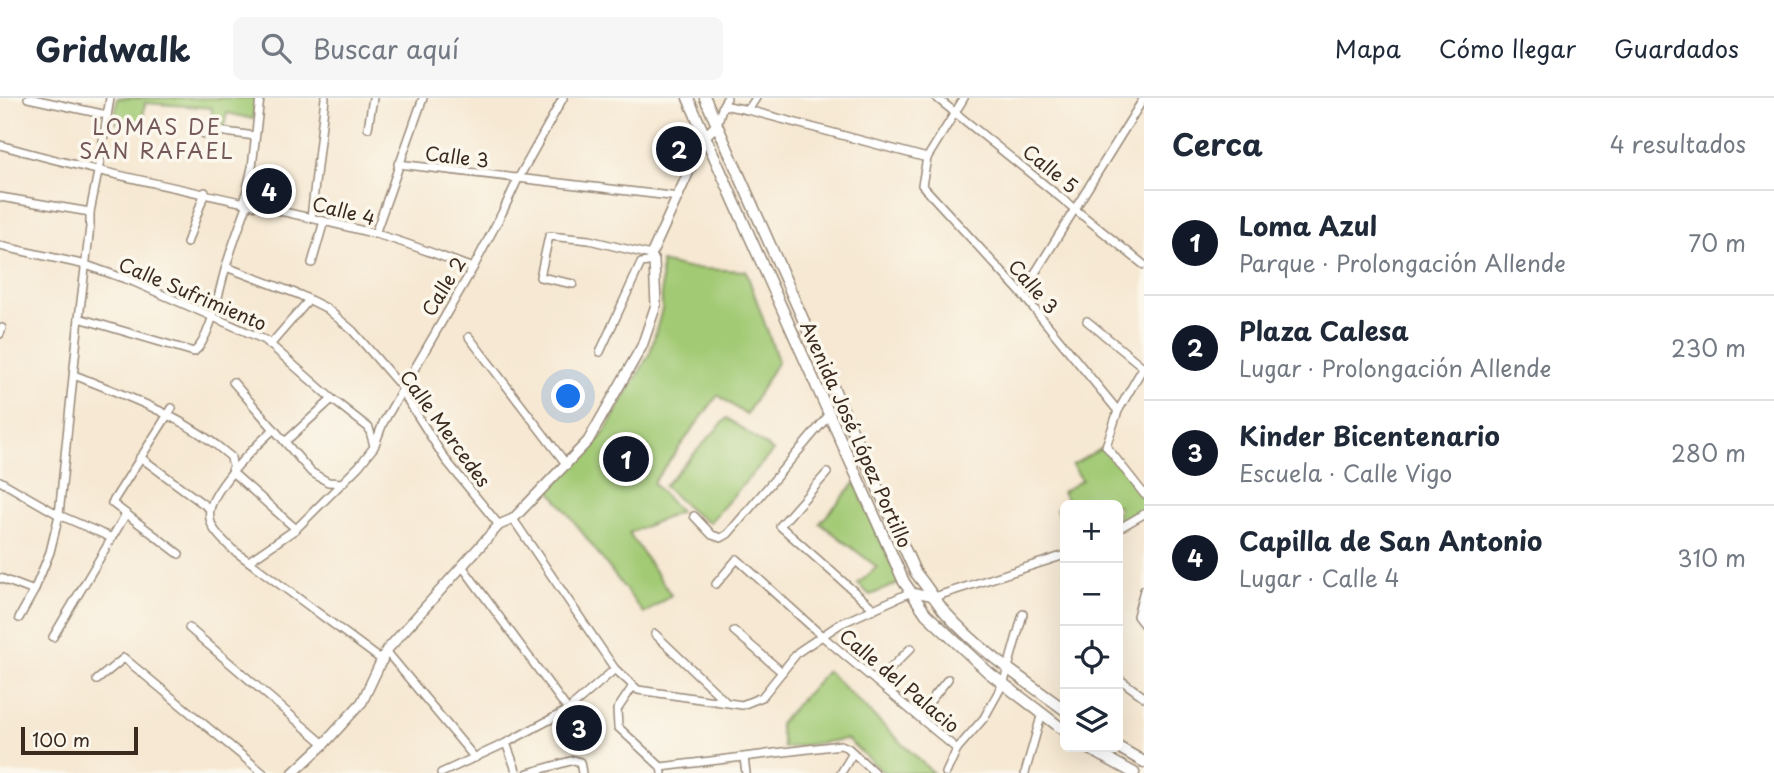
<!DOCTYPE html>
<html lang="es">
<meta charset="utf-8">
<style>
:root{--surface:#fff;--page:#f6f6f7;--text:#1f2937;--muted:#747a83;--line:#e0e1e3;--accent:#111827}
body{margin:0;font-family:"Playpen Sans",sans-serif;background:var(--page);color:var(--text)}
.controls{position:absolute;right:21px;bottom:21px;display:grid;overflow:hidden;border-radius:10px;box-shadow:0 7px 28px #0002}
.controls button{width:63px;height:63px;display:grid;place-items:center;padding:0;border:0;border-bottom:2px solid var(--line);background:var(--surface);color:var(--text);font:35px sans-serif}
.scale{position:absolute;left:21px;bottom:18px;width:117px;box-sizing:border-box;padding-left:7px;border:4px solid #3b2a1e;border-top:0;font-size:19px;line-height:24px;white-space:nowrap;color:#3b2a1e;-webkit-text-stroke:5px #fbf7ec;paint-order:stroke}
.you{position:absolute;left:569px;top:299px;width:24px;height:24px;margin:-18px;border:5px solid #fff;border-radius:50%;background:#1a73e8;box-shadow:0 0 0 10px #1a73e833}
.badge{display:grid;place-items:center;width:46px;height:46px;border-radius:50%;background:var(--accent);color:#fff;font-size:23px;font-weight:700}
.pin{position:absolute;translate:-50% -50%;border:4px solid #fff;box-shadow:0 2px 7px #0006}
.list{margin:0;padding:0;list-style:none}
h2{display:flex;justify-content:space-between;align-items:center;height:91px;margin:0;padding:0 28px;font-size:30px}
h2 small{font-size:23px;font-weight:400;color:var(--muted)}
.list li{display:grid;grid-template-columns:46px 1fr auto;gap:21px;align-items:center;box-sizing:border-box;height:105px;padding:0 28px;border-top:2px solid var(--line)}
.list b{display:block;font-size:26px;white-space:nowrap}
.list p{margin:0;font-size:23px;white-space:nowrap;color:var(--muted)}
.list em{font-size:23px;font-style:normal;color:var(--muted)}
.icon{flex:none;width:38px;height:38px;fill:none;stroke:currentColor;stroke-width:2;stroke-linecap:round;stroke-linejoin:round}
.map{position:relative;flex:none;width:1144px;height:675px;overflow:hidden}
header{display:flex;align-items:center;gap:42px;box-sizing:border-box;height:98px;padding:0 35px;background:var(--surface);border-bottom:2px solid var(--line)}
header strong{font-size:33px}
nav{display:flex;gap:38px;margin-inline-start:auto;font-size:24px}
.search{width:490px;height:63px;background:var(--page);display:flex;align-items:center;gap:18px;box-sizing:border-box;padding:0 24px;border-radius:10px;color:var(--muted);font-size:26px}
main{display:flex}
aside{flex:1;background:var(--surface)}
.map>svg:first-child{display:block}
.green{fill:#a2ca75;stroke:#6e7a4a;stroke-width:2}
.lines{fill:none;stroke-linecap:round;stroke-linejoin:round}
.minor-casing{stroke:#988978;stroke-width:10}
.tertiary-casing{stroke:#988978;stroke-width:12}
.secondary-casing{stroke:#988978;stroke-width:13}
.minor{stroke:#fff;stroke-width:7}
.tertiary{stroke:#fff;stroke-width:9}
.secondary{stroke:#fff;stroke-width:10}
.labels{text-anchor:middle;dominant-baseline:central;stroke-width:7;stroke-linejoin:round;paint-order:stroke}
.street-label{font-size:19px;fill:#3b2a1e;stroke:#fbf7ec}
.neighbourhood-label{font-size:21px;letter-spacing:2px;fill:#74585a;stroke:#fbf7ec}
</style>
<header>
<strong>Gridwalk</strong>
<div class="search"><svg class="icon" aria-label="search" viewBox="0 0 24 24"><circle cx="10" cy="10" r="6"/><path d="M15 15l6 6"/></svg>Buscar aquí</div>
<nav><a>Mapa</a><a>Cómo llegar</a><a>Guardados</a></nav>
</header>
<main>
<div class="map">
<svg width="1144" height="675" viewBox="0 0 1144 675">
<rect width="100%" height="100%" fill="#fbf7ec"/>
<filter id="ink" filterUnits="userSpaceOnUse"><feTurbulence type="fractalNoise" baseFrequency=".0143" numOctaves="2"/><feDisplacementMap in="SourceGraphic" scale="14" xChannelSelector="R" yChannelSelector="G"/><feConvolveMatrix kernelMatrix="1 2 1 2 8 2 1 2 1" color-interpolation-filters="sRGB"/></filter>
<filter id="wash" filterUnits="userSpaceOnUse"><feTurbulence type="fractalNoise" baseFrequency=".00686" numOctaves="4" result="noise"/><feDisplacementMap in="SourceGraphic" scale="28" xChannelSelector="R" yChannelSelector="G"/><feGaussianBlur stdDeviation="1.57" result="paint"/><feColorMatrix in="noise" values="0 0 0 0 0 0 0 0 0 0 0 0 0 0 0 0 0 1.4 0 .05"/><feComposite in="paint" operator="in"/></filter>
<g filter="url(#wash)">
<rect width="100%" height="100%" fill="#f6e8d2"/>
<g class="green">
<path d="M117 0H257L253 21 227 15 224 30 211 29 212 10 145 5 142 30 115 24Z"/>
<path d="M661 164 686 170 746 173 778 263 746 317 718 297 653 385 680 414 629 435 671 497 644 516 550 392 603 337 650 255 662 211Z"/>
<path d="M727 320 773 353 709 425 692 414 664 388Z"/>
<path d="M1106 348 1144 396V414L1118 426V407H1065V432L1056 411 1067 402 1062 394 1082 382 1072 367Z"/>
<path d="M855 385 900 485 870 497 858 486 877 469 820 425Z"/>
<path d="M827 573 933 675H884L847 641 784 650 779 626Z"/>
</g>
</g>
<g filter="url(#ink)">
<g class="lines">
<defs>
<g id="minor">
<path d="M28 0 107 17"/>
<path d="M937 0 1144 167"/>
<path d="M964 0 927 60 922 87 1022 196 1118 313"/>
<path d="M723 7 748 12 927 60"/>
<path d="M748 12 756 0"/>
<path d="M717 27 723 7 727 0"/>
<path d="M368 30 373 0"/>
<path d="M204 36 218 33 255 38"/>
<path d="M0 47C123 82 249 103 372 135 406 144 440 158 473 170"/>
<path d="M398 66 679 99"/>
<path d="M0 99 90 114"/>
<path d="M244 104 252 69 260 0"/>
<path d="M311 120 325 0"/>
<path d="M375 136 423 0"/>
<path d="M187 145 205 94"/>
<path d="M0 148 86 167 134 184 265 242 332 301 369 330 374 348"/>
<path d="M312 165 324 123"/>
<path d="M226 169 300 197 326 210 353 233 404 292 407 301 445 361 499 427"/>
<path d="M573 186 540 179 549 138 589 142 651 157"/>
<path d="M1022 196 1144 0"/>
<path d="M79 220 194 254C212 240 220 185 228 162 234 143 241 124 248 105"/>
<path d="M1087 223 1143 269"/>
<path d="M0 236 2 230"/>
<path d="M469 239 567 367"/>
<path d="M270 247 309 202"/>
<path d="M600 254 641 165 654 163"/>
<path d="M1144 268 1118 313 1106 348 1144 396"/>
<path d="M74 277C131 300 184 318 231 359L233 375 296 431"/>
<path d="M233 284 311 374 328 384 343 385"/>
<path d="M172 310 112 405 179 456"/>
<path d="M285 344 332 301"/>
<path d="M140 359 210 411C207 429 220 439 232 451L383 563"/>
<path d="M827 375 780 428 874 511"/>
<path d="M0 383 59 417 112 440"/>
<path d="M210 411C216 387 255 348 274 331"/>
<path d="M694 418 712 437 721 440 728 436 829 317"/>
<path d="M513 421 615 571 638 592 742 607 762 599 798 554 840 526 911 494 934 499 1065 457"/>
<path d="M1118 431 1144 416"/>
<path d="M249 463 296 431 359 368 374 349 383 325 473 170 502 115 518 81 563 0"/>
<path d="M462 468 568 612"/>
<path d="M0 480 34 493"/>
<path d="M716 486 737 461 822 538 957 651"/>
<path d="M1144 492 1137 518 1144 527"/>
<path d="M19 520 34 493 50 454 59 417 79 220 90 129V114L98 74 110 0"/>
<path d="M189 530 324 646"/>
<path d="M734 533 782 574"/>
<path d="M655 536 724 602"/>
<path d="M53 539 126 416"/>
<path d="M386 553 475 660"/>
<path d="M1118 580 1144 599"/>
<path d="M97 582 124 560 263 675"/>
<path d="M877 584 911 550"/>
<path d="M633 588 617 612 618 629 661 669 662 675"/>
<path d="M918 618 948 581"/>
<path d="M506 645 517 675"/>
<path d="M744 660 746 675"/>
<path d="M661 669 841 647 848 650 875 675"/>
<path d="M441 675 506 645 568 612 615 571"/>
<path d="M528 675 574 662 580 664 582 675"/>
<path d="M841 675 853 655"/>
<path d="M946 675 957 651 984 620 1004 584 1023 516"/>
<path d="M1025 675 1042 615"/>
</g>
<path id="tertiary" d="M293 675 324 646 362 604 386 553 499 427 513 421 588 343 642 248 656 207 654 163 651 157 705 38 717 27"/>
<g id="secondary">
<path d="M688 0 904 484 926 516 988 574 1065 633"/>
<path d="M705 0 915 474C925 486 934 500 944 513 978 552 1024 582 1065 612"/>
<path d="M1086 649 1134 675"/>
<path d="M1118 649 1144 664"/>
</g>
</defs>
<use href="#minor" class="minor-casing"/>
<use href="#tertiary" class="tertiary-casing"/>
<use href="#secondary" class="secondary-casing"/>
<use href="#minor" class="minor"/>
<use href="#tertiary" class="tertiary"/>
<use href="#secondary" class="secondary"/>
</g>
</g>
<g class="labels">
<g class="street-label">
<text transform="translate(457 58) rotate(7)">Calle 3</text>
<text transform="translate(1051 70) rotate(39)">Calle 5</text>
<text transform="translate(344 112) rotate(14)">Calle 4</text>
<text transform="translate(443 188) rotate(-59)">Calle 2</text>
<text transform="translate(1034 188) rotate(49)">Calle 3</text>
<text transform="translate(193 195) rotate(23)">Calle Sufrimiento</text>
<text transform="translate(446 330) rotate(54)">Calle Mercedes</text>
<text transform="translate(857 336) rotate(66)">Avenida José López Portillo</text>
<text transform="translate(900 582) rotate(40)">Calle del Palacio</text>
</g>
<g class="neighbourhood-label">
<text x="157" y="28">LOMAS DE<tspan x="157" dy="24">SAN RAFAEL</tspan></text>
</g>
</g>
</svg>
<div class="controls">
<button>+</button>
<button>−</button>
<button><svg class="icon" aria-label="locate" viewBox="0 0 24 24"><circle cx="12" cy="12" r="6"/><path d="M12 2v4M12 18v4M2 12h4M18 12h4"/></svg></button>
<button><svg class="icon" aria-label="layers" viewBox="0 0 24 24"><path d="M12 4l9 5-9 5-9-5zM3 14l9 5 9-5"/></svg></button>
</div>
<div class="scale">100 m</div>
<div class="you"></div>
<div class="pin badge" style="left:626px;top:361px">1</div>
<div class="pin badge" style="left:679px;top:51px">2</div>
<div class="pin badge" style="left:579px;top:630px">3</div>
<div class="pin badge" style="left:269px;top:93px">4</div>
</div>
<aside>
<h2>Cerca<small>4 resultados</small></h2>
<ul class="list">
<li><span class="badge">1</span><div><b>Loma Azul</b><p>Parque · Prolongación Allende</p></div><em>70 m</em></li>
<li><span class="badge">2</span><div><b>Plaza Calesa</b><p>Lugar · Prolongación Allende</p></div><em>230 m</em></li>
<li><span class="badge">3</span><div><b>Kinder Bicentenario</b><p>Escuela · Calle Vigo</p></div><em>280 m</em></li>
<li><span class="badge">4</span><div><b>Capilla de San Antonio</b><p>Lugar · Calle 4</p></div><em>310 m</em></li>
</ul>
</aside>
</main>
